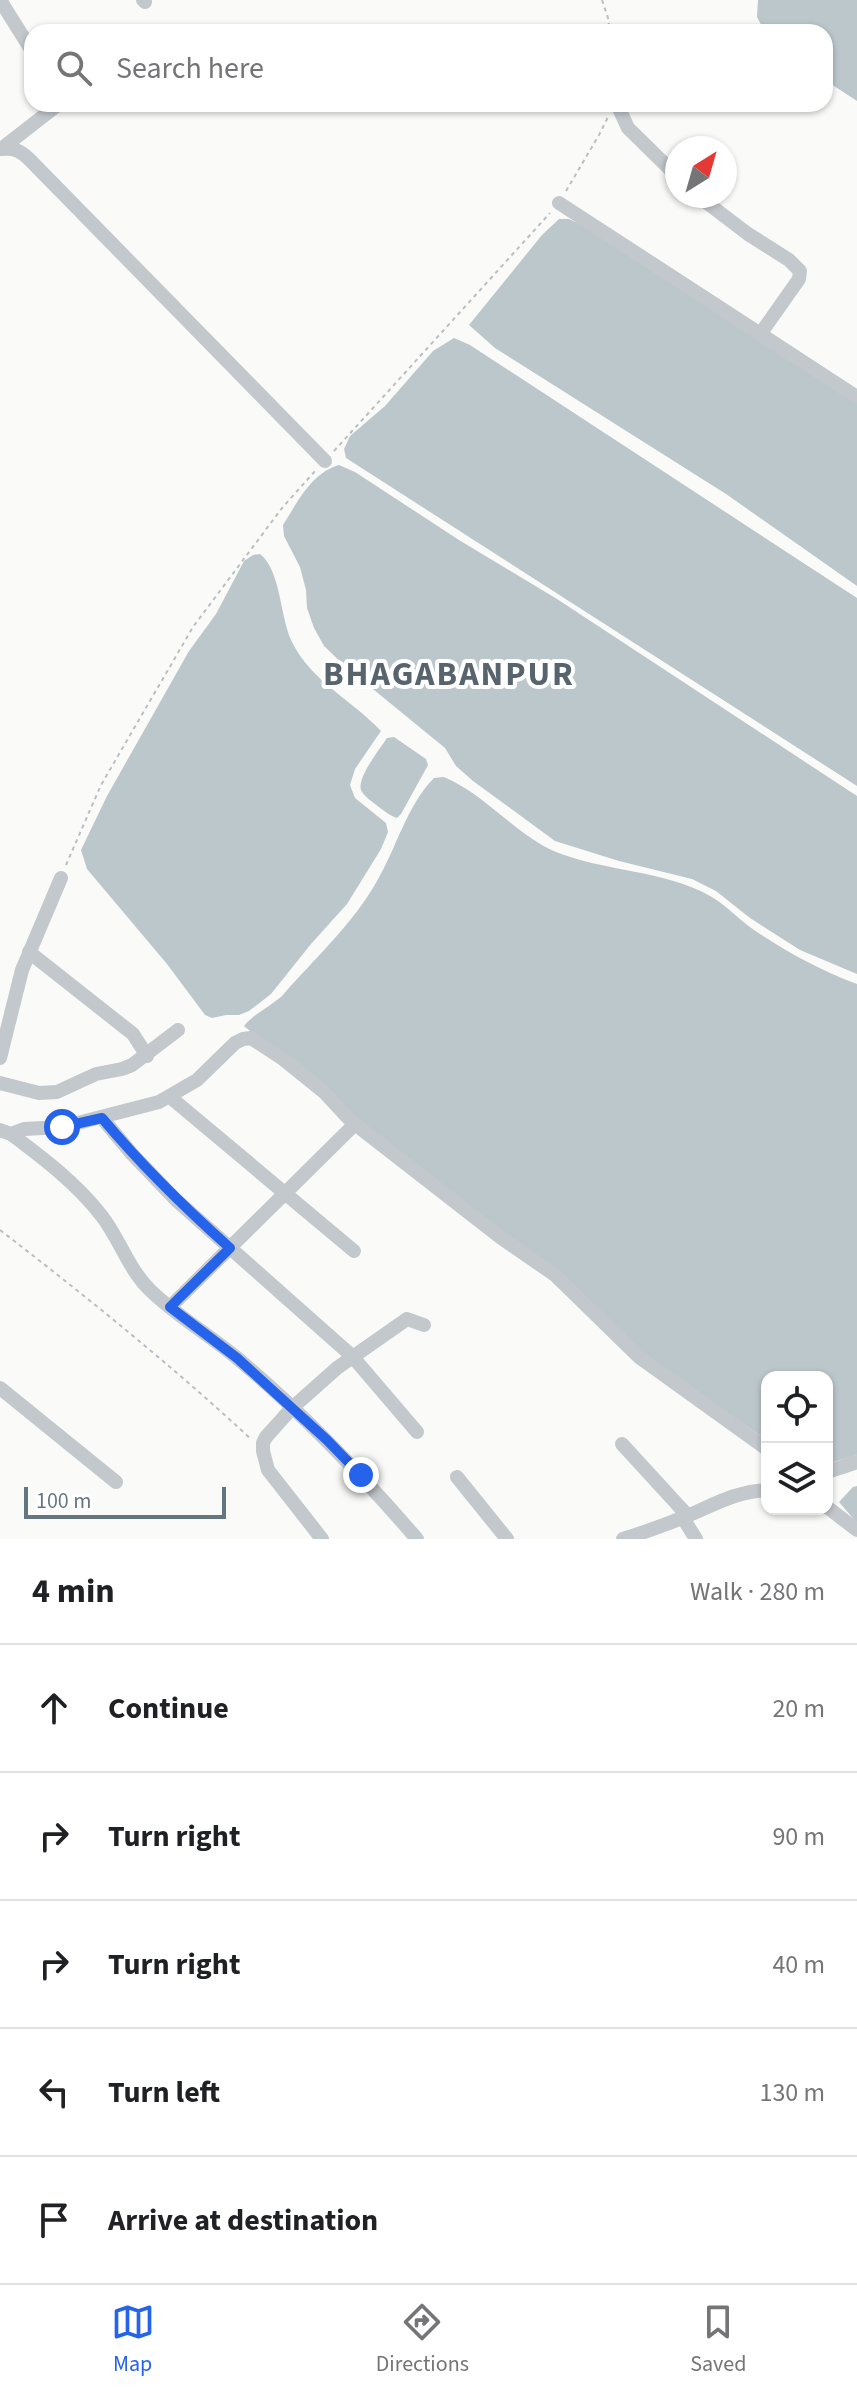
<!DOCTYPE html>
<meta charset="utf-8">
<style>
:root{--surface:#fff;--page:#f2f2f2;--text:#202124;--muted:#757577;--line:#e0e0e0;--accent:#2563eb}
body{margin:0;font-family:"Source Sans 3",sans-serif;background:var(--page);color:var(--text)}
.controls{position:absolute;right:24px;bottom:24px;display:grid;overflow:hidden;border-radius:16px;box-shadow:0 2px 6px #0004}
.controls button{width:72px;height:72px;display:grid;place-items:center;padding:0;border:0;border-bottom:2px solid var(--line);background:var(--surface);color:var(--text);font:40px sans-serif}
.compass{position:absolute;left:665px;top:136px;width:72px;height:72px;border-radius:50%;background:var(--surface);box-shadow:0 2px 6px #0004;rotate:37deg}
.scale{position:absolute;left:24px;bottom:20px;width:202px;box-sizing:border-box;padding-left:8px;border:4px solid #657683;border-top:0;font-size:22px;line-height:28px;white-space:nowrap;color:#657683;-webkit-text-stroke:6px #fff;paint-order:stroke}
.stop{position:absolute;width:24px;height:24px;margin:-18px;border:6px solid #2563eb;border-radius:50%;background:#fff}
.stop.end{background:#2563eb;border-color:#fff;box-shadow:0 2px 8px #0008}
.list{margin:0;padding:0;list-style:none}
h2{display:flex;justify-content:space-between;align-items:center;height:104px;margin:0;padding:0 32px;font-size:34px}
h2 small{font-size:26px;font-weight:400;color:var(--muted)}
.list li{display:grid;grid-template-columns:52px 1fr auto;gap:24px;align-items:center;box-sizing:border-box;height:128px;padding:0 32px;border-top:2px solid var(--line)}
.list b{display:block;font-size:30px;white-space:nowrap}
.list em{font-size:26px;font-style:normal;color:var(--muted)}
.icon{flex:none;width:44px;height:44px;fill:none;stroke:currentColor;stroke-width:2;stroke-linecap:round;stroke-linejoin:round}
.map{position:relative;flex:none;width:857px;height:1539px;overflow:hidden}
.search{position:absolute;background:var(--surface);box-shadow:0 2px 6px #0004;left:24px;right:24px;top:24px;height:88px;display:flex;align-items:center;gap:20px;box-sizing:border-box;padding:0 28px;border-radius:24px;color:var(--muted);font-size:30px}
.sheet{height:744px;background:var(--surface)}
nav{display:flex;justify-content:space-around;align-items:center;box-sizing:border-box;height:112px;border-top:2px solid var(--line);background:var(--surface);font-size:22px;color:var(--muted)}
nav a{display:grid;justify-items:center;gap:4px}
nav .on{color:var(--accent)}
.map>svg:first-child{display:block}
.water{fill:#bbc7cb}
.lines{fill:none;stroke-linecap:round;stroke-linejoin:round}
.path{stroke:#bbbfc2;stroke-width:2;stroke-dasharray:4 4;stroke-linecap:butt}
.minor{stroke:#c3c8cc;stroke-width:14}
.route{stroke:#2563eb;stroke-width:10}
.labels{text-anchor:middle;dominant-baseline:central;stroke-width:8;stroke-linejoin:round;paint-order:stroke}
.district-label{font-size:34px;font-weight:bold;letter-spacing:2px;fill:#57646e;stroke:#fff}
</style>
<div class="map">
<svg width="857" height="1539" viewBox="0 0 857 1539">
<rect width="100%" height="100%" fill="#fafaf8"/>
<g class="water">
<path d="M758 0H857V101L825 80V32H765L757 17Z"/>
<path d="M559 219H569L588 228 857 401V586L726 494 495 348 469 325 542 235Z"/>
<path d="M454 338 470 345 857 598V786L346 458 344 449 350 436 385 406 433 351Z"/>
<path d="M339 465 355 472 459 540 557 599 857 796V974L800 950 750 918 716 891 692 879 619 861 555 841 473 781 456 766 445 748 346 667 324 646 314 628 307 608 306 590 300 567 284 536 283 525C297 503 311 473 339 465Z"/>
<path d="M260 554C281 570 280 618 292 642 311 681 352 700 381 731L355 769 350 785 355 798 386 823 388 832 381 849 347 904 311 944 271 994 249 1011 239 1015H226L212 1018 205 1015 167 964 87 869 81 850 107 796 189 651 216 614 244 561 253 555Z"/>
<path d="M394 737 426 759 428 765 401 814 397 818C388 815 382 809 375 804 370 800 364 796 361 790 357 777 380 749 387 738Z"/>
<path d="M444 777C486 795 515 834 556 852 603 871 667 871 710 896 726 905 738 919 754 930 785 951 821 971 857 984V1455L827 1464V1377H767V1440L653 1362 436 1179 393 1149 244 1026C252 1015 271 1006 282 996 314 959 353 924 377 881 397 847 406 807 434 778Z"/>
<path d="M857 1486V1523L839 1502 853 1487Z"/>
</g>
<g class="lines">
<g class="path">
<path d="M602 0 608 18 610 32"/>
<path d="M566 191 599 135 608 117"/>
<path d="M334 451 550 213"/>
<path d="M66 865 101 785 193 627 282 508 316 470"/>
<path d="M0 1230C87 1297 171 1365 251 1439"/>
</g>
<g class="minor">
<path d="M0 0 32 51"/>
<path d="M143 0 145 2"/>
<path d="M617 104 628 128 677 176"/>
<path d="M1 149 55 107 56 104"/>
<path d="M2 149C15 148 21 151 30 160L325 461"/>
<path d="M698 196 748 234 789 260 800 271 799 279 761 333"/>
<path d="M559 203 857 397"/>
<path d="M29 952 133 1034 147 1056"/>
<path d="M0 1058 22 970 61 878"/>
<path d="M0 1083 39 1093 57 1092 96 1074 122 1069 132 1065 178 1030"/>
<path d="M170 1097 354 1251"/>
<path d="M102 1118 132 1154 176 1200 352 1356 417 1432"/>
<path d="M0 1130 11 1134C43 1158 76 1183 101 1215 120 1239 128 1269 151 1291 177 1316 209 1335 237 1358 303 1413 361 1474 417 1539"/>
<path d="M11 1134 24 1129 62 1127 159 1102 197 1080 235 1043 243 1039 251 1038 283 1059 324 1092 351 1121 500 1237 555 1275 639 1357 767 1449"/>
<path d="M170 1307 355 1124"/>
<path d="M0 1388 116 1482"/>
<path d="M622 1444 688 1516"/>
<path d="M827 1472 857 1462"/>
<path d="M457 1477 507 1539"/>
<path d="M827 1507 857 1530"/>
<path d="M683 1518 696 1539"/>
<path d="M322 1539 268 1470 263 1451V1443L266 1437 292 1408 337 1368 407 1319 424 1325"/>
<path d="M623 1539C645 1532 668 1524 689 1515 715 1504 738 1491 767 1490"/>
</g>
</g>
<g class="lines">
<path class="route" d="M62 1127 102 1118C142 1166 184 1207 230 1248L170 1307 237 1358 327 1440 361 1475"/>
</g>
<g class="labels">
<g class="district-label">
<text x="449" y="674">BHAGABANPUR</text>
</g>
</g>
</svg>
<div class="controls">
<button><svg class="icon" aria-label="locate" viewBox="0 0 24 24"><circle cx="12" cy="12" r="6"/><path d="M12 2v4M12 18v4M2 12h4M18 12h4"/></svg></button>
<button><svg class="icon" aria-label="layers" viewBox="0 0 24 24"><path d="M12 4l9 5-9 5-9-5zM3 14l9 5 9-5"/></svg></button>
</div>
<svg class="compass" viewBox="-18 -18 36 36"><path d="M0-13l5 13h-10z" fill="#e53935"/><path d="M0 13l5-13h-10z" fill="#757577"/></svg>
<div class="scale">100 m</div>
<div class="stop" style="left:62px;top:1127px"></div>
<div class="stop end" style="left:361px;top:1475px"></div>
<div class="search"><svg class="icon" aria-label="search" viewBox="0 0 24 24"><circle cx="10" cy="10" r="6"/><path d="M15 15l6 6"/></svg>Search here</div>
</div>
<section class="sheet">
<h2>4 min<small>Walk · 280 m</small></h2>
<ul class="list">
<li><svg class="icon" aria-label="ahead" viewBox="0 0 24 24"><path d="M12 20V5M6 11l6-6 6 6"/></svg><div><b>Continue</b></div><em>20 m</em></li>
<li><svg class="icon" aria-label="right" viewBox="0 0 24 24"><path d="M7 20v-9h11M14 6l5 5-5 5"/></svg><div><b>Turn right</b></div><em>90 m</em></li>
<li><svg class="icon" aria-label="right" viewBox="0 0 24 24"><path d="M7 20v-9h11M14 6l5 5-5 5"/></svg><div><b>Turn right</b></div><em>40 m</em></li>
<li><svg class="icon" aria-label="left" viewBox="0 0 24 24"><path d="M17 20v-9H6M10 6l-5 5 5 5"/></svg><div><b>Turn left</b></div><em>130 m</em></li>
<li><svg class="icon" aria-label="arrive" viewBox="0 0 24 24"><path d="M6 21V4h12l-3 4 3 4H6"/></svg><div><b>Arrive at destination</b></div></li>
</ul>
</section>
<nav>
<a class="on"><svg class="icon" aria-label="map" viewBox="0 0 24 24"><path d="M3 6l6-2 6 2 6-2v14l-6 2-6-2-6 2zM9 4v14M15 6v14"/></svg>Map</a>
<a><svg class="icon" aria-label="directions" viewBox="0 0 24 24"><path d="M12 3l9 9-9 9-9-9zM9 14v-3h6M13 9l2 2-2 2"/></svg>Directions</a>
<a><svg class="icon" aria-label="saved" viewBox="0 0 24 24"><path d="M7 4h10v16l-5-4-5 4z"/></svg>Saved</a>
</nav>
